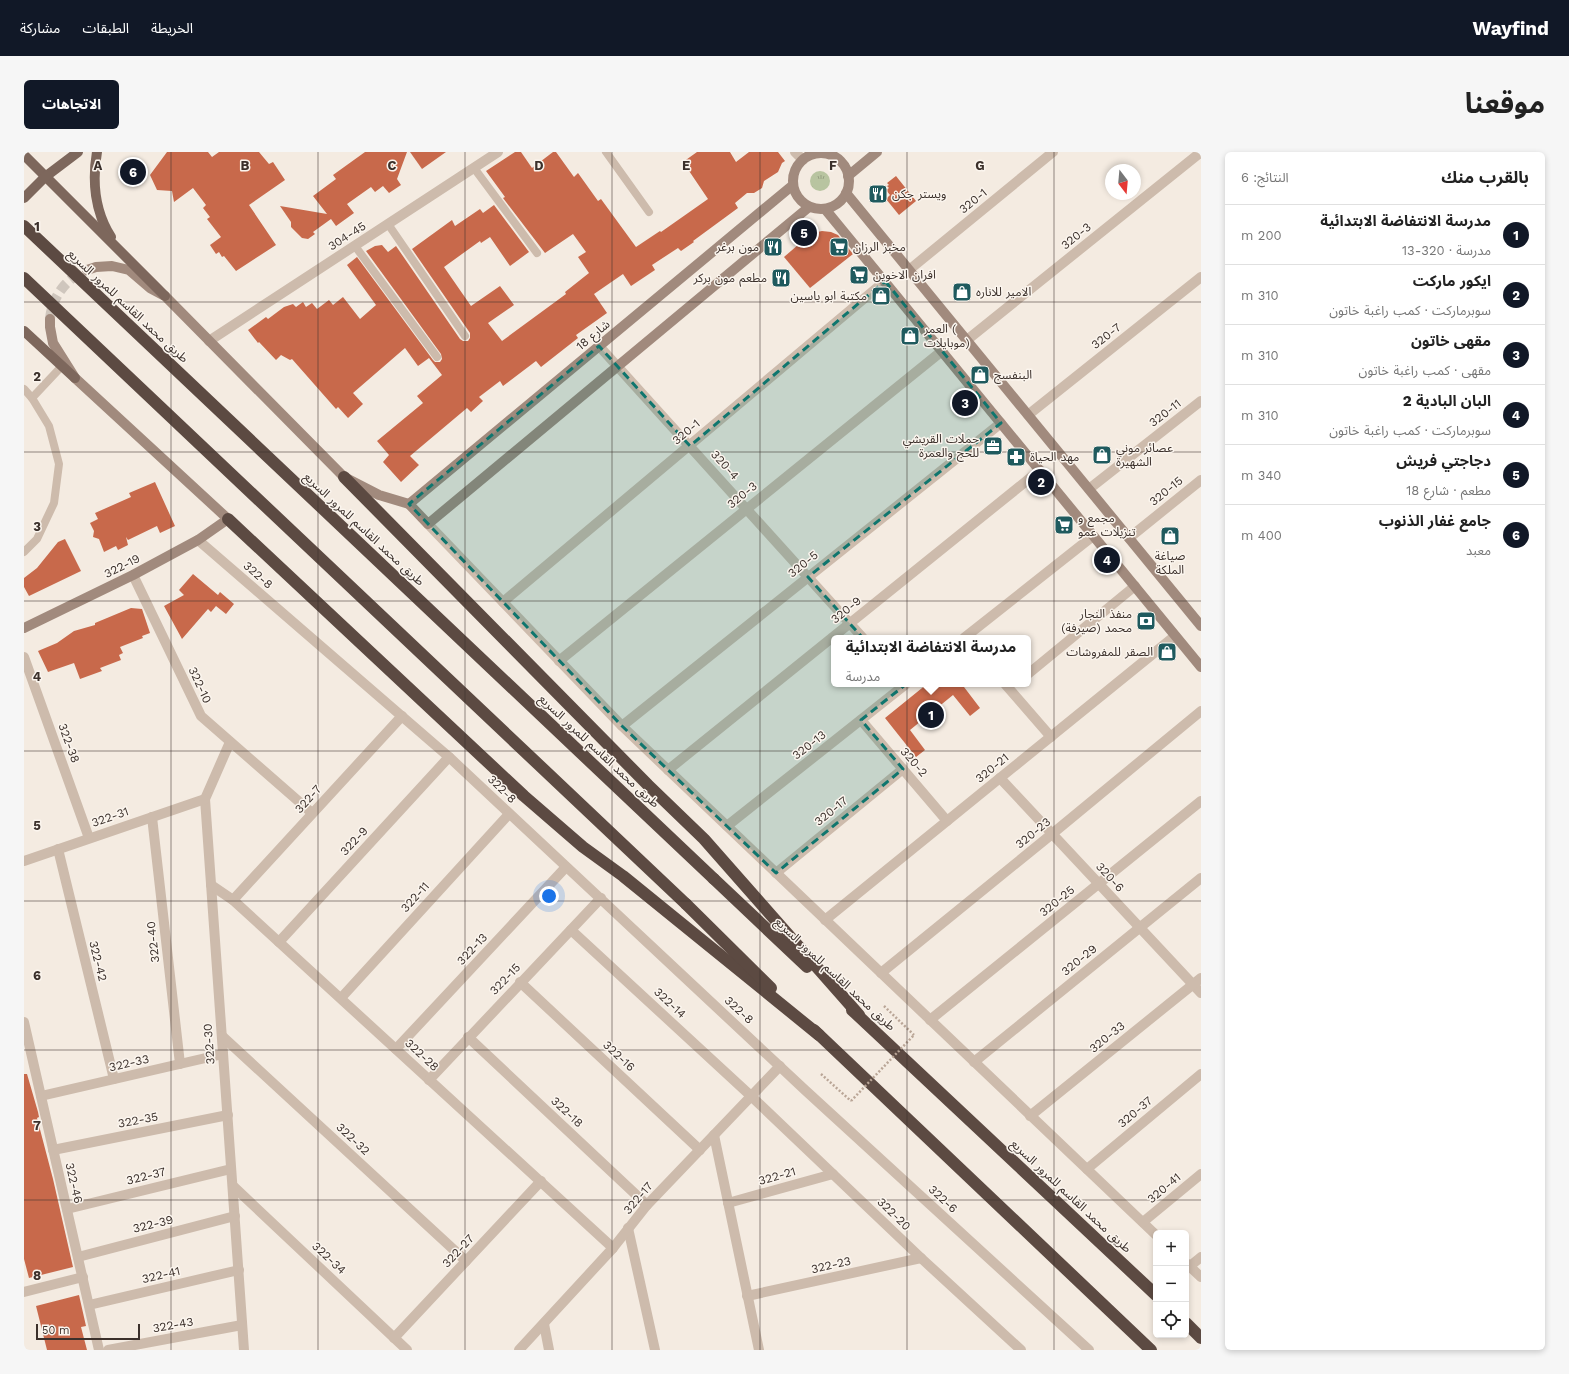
<!DOCTYPE html>
<html lang="ar">
<meta charset="utf-8">
<style>
:root{--surface:#fff;--page:#f6f6f6;--text:#222;--muted:#767676;--line:#e0e0e0;--accent:#111827}
body{margin:0;font-family:"Work Sans","Noto Sans Arabic",sans-serif;background:var(--page);color:var(--text);direction:rtl}
.controls{position:absolute;right:12px;bottom:12px;display:grid;overflow:hidden;border-radius:6px;box-shadow:0 2px 6px #0003}
.controls button{width:36px;height:36px;display:grid;place-items:center;padding:0;border:0;border-bottom:1px solid var(--line);background:var(--surface);color:var(--text);font:20px sans-serif}
.compass{position:absolute;left:1081px;top:12px;width:36px;height:36px;border-radius:50%;background:var(--surface);box-shadow:0 2px 6px #0003;rotate:164deg}
.scale{position:absolute;left:12px;bottom:10px;width:104px;box-sizing:border-box;padding-left:4px;border:2px solid #3b302b;border-top:0;font-size:11px;line-height:14px;white-space:nowrap;color:#3b302b;-webkit-text-stroke:3px #fbf5ee;paint-order:stroke}
.you{position:absolute;left:525px;top:744px;width:14px;height:14px;margin:-10px;border:3px solid #fff;border-radius:50%;background:#1a73e8;box-shadow:0 0 0 6px #1a73e833}
.badge{display:grid;place-items:center;width:26px;height:26px;border-radius:50%;background:var(--accent);color:#fff;font-size:13px;font-weight:700}
.pin{position:absolute;translate:-50% -50%;border:2px solid #fff;box-shadow:0 1px 4px #0006}
.popup{position:absolute;left:807px;top:483px;width:200px;height:52px;box-sizing:border-box;display:grid;place-content:center;border-radius:6px;background:var(--surface);filter:drop-shadow(0 1px 3px #0005);font-size:13px;white-space:nowrap;color:var(--muted)}
.popup b{font-size:15px;color:var(--text)}
.popup::after{content:'';position:absolute;left:50%;top:100%;margin-left:-8px;border:8px solid transparent;border-top-color:var(--surface)}
.list{margin:0;padding:0;list-style:none}
h2{display:flex;justify-content:space-between;align-items:center;height:52px;margin:0;padding:0 16px;font-size:17px}
h2 small{font-size:13px;font-weight:400;color:var(--muted)}
.list li{display:grid;grid-template-columns:26px 1fr auto;gap:12px;align-items:center;box-sizing:border-box;height:60px;padding:0 16px;border-top:1px solid var(--line)}
.list b{display:block;font-size:15px;white-space:nowrap}
.list p{margin:0;font-size:13px;white-space:nowrap;color:var(--muted)}
.list em{font-size:13px;font-style:normal;color:var(--muted)}
.icon{flex:none;width:22px;height:22px;fill:none;stroke:currentColor;stroke-width:2;stroke-linecap:round;stroke-linejoin:round}
.map{position:relative;flex:none;width:1177px;height:1198px;overflow:hidden;direction:ltr;border-radius:6px}
header{display:flex;align-items:center;gap:24px;box-sizing:border-box;height:56px;padding:0 20px;background:var(--accent);color:#fff}
header strong{font-size:19px}
nav{display:flex;gap:22px;margin-inline-start:auto;font-size:14px}
.intro{display:flex;align-items:center;justify-content:space-between;box-sizing:border-box;height:96px;padding:0 24px}
h1{margin:0;font-size:28px}
.button{padding:10px 18px;border-radius:6px;background:var(--accent);color:#fff;font-size:14px;font-weight:700}
main{display:flex;gap:24px;padding:0 24px}
aside{flex:1;background:var(--surface);border-radius:6px;box-shadow:0 2px 6px #0003}
.map>svg:first-child{display:block}
.grass{fill:url(#grass-tufts)}
.building{fill:#c8694b}
.lines{fill:none;stroke-linecap:round;stroke-linejoin:round}
.secondary-tunnel{stroke:#cfc6bd;stroke-width:10;stroke-dasharray:10 5;stroke-linecap:butt}
.path{stroke:#b9a596;stroke-width:2.5;stroke-dasharray:2 2;stroke-linecap:butt}
.lane{stroke:#cdbbac;stroke-width:8}
.street{stroke:#cdbbac;stroke-width:10}
.secondary{stroke:#a18a7d;stroke-width:10}
.primary{stroke:#7d675c;stroke-width:10}
.highway{stroke:#5c4a42;stroke-width:12}
.path-bridge{stroke:#b9a596;stroke-width:2.5;stroke-dasharray:2 2;stroke-linecap:butt}
.highway-bridge{stroke:#5c4a42;stroke-width:12}
.marked{fill:#0f766e;fill-opacity:0.2;stroke:#0f766e;stroke-width:3;stroke-dasharray:8 5;stroke-linejoin:round}
.grid{fill:none;stroke:#3b302b;stroke-width:1;stroke-opacity:0.55}
.labels{text-anchor:middle;dominant-baseline:central;stroke-width:3;stroke-linejoin:round;paint-order:stroke}
.poi-label{font-size:12px;fill:#3b302b;stroke:#fbf5ee;text-anchor:start}
.street-label{font-size:12px;fill:#3b302b;stroke:#fbf5ee}
.grid-label{font-size:13px;text-anchor:middle;font-weight:bold;fill:#3b302b;stroke:#fbf5ee;stroke-width:3;stroke-linejoin:round;paint-order:stroke}
</style>
<header>
<strong>Wayfind</strong>
<nav><a>الخريطة</a><a>الطبقات</a><a>مشاركة</a></nav>
</header>
<div class="intro"><h1>موقعنا</h1><a class="button">الاتجاهات</a></div>
<main>
<aside>
<h2>بالقرب منك<small>النتائج: 6</small></h2>
<ul class="list">
<li><span class="badge">1</span><div><b>مدرسة الانتفاضة الابتدائية</b><p>مدرسة · 320-13</p></div><em>200 m</em></li>
<li><span class="badge">2</span><div><b>ايكور ماركت</b><p>سوبرماركت · كمب راغبة خاتون</p></div><em>310 m</em></li>
<li><span class="badge">3</span><div><b>مقهى خاتون</b><p>مقهى · كمب راغبة خاتون</p></div><em>310 m</em></li>
<li><span class="badge">4</span><div><b>البان البادية 2</b><p>سوبرماركت · كمب راغبة خاتون</p></div><em>310 m</em></li>
<li><span class="badge">5</span><div><b>دجاجتي فريش</b><p>مطعم · شارع 18</p></div><em>340 m</em></li>
<li><span class="badge">6</span><div><b>جامع غفار الذنوب</b><p>معبد</p></div><em>400 m</em></li>
</ul>
</aside>
<div class="map">
<svg width="1177" height="1198" viewBox="0 0 1177 1198">
<defs>
<pattern id="grass-tufts" width="24" height="20" patternUnits="userSpaceOnUse"><rect width="24" height="20" fill="#b8c4a0"/><path d="M3 7l-1-3M5 7V3M7 7l1-3M15 17l-1-3M17 17v-4M19 17l1-3" fill="none" stroke="#97a083"/></pattern>
</defs>
<rect width="100%" height="100%" fill="#f4ebe1"/>
<circle class="grass" cx="796" cy="29" r="10"/>
<g class="building">
<path d="M143 0H184L188 5 195 0H235L245 12 249 10 261 28 225 53 252 93 212 119 200 104 198 105 195 100 192 102 186 93 197 85 183 67 186 65 179 56 182 53 169 36 150 50 148 39 133 38 126 23Z"/>
<path d="M341 0H383L373 27 377 33 365 41 359 34 351 40 347 35 323 52 330 61 312 74 307 67 289 80 291 82 284 87 278 86 267 75V70L256 54 303 62 289 44 312 27 309 23Z"/>
<path d="M386 0H422L398 17Z"/>
<path d="M491 0H497L508 16 529 0H532L550 25 554 21 574 49 577 47 612 95 636 79 637 80 684 47 659 10 673 0H706L712 10 725 0H754L761 9 758 11 754 20 740 29 738 36 730 41H723L711 51 714 56 669 89 670 90 657 99 654 96 628 113 631 118 607 134 599 122 570 142 583 161 552 183 554 186 517 215 512 209 479 234 476 229 455 245 459 249 447 260 443 256 386 304 395 313 377 330 359 310 365 303 353 289 399 251 393 244 418 223 405 206 394 214 381 196 329 241 339 252 324 266 314 255 312 257 268 207 266 208 257 203 252 208 235 190 234 191 224 178 242 165 244 167 260 155 269 152 272 155 279 150 282 155 288 151 293 157 305 148 309 153 319 145 336 167 352 153 323 113 333 105 409 208 411 210H416L418 207 417 202 342 99 351 94 358 93 364 100 372 94 436 187 439 189H444L446 186V181L388 97 428 68 431 74 456 57 459 61 470 53 505 100 486 114 466 85 457 91 456 89 420 115 447 154 476 134 490 153 464 171 478 189 542 142 541 140 565 121 554 105 562 100 549 82 521 101 479 46 481 45 462 19Z"/>
<path d="M872 24 892 49 875 63 862 47 866 43 862 38 865 36 863 34 865 33 863 31Z"/>
<path d="M798 79 807 80 814 83 829 102 786 136 760 105 782 86 789 81Z"/>
<path d="M131 330 151 374 136 381 133 374 104 388 102 385 104 393 94 398 92 394 80 400 75 387 69 385 70 379 66 371 74 367 71 361 107 345 105 341Z"/>
<path d="M41 387 57 419 5 444 0 435V426L13 416 34 390Z"/>
<path d="M169 422 194 443 196 440 210 452 202 462 192 454 187 460 184 457 158 487 140 454 160 443 155 438Z"/>
<path d="M107 456 118 457 126 481 118 484 119 486 96 495 99 501 95 503 97 508 76 516 78 519 56 527 50 511 24 520 14 499 33 491 50 479 71 473V471Z"/>
<path d="M903 532H944L940 535 956 556 946 564 929 543 886 578 901 598 892 605 861 566Z"/>
<path d="M0 922H3L14 960 15 965 13 966 29 1027 49 1115 5 1126 0 1107Z"/>
<path d="M55 1143 62 1174 57 1175 63 1198H23L12 1154Z"/>
</g>
<g class="lines">
<path class="secondary-tunnel" d="M26 167C28 145 42 126 63 118"/>
<g class="path">
<path d="M860 854 890 883"/>
<path d="M797 922 827 949"/>
</g>
<g class="lane">
<path d="M582 0 625 60"/>
<path d="M450 16 513 101"/>
<path d="M364 72 441 184"/>
<path d="M331 94 413 205"/>
<path d="M0 237 8 246 25 274 35 312 30 351 13 387 0 400"/>
<path d="M8 246 38 214"/>
</g>
<g class="street">
<path d="M771 0 779 8"/>
<path d="M885 118 1029 0"/>
<path d="M943 188 1177 0"/>
<path d="M185 189 474 0"/>
<path d="M575 194 839 486"/>
<path d="M1004 263 1177 125"/>
<path d="M1065 337 1177 249"/>
<path d="M404 372 598 574 1132 1083"/>
<path d="M1105 386 1177 328"/>
<path d="M174 388 425 605 781 938 1065 1198"/>
<path d="M109 423 177 564 288 661"/>
<path d="M479 450 861 129"/>
<path d="M940 486 1069 384"/>
<path d="M0 505 65 686"/>
<path d="M535 509 918 199"/>
<path d="M1004 522 1111 434"/>
<path d="M981 532 1027 585"/>
<path d="M837 568 923 669"/>
<path d="M598 574 977 271"/>
<path d="M206 590 181 647 220 1198"/>
<path d="M644 618 1016 318"/>
<path d="M976 626 1177 841"/>
<path d="M128 665 156 912"/>
<path d="M703 674 882 532"/>
<path d="M34 697 90 927"/>
<path d="M0 709 181 647"/>
<path d="M752 721 879 617"/>
<path d="M187 733 209 748 589 1096"/>
<path d="M209 748 378 564"/>
<path d="M801 768 1151 484"/>
<path d="M547 778 727 944 897 1106 997 1198"/>
<path d="M255 790 425 605"/>
<path d="M857 821 1028 682 1177 559"/>
<path d="M496 830 676 998"/>
<path d="M317 846 485 662"/>
<path d="M906 868 1177 649"/>
<path d="M0 870 75 1198"/>
<path d="M198 884 442 1109"/>
<path d="M444 885 623 1053"/>
<path d="M372 897 542 715"/>
<path d="M950 910 1177 726"/>
<path d="M405 928 577 746"/>
<path d="M17 944 199 902"/>
<path d="M1006 964 1177 826"/>
<path d="M690 983 735 1198"/>
<path d="M29 998 204 963"/>
<path d="M1063 1017 1177 922"/>
<path d="M209 1034 383 1198"/>
<path d="M704 1051 809 1022"/>
<path d="M43 1057 207 1017"/>
<path d="M1119 1070 1177 1022"/>
<path d="M604 1076 631 1198"/>
<path d="M54 1105 211 1064"/>
<path d="M1162 1111 1177 1125"/>
<path d="M1166 1114 1177 1105"/>
<path d="M0 1140 59 1125"/>
<path d="M723 1144 897 1106"/>
<path d="M65 1153 215 1118"/>
<path d="M520 1172 525 1198"/>
<path d="M370 1186 517 1029"/>
<path d="M84 1198 218 1173"/>
<path d="M495 1198 589 1096 623 1053 756 914"/>
</g>
<g class="secondary">
<circle cx="797" cy="29" r="28"/>
<path d="M824 24 853 0"/>
<path d="M822 41 1177 474"/>
<path d="M801 57 1177 515"/>
<path d="M63 118 72 115 88 114 105 118 126 136 141 144 320 325 355 343 385 352 404 372 785 55"/>
<path d="M385 352 769 33"/>
<path d="M0 476 109 423 174 388 204 367 51 226 29 191 26 175V167"/>
</g>
<g class="primary">
<path d="M73 0C68 29 71 60 87 85"/>
<path d="M0 3 141 144"/>
<path d="M0 46 21 25 54 0"/>
<path d="M0 179 51 226"/>
</g>
<g class="highway">
<path d="M320 325 624 633 680 687 835 863"/>
<path d="M204 367 500 644 559 695 599 724 795 883"/>
<path d="M690 727 783 815"/>
<path d="M662 752 747 836"/>
<path d="M828 858 1132 1143"/>
<path d="M790 878 1127 1198"/>
<path d="M1162 1171 1177 1186"/>
</g>
<path class="path-bridge" d="M827 949 890 883"/>
<g class="highway-bridge">
<path d="M0 74 690 727"/>
<path d="M0 126 662 752"/>
</g>
</g>
<path class="marked" d="M861 129 977 271 784 425 881 533 837 568 879 617 752 721 598 574 385 352 575 194 666 294Z"/>
<path class="grid" d="M147 0V1198M294 0V1198M441 0V1198M588 0V1198M736 0V1198M883 0V1198M1030 0V1198M0 150H1177M0 300H1177M0 449H1177M0 599H1177M0 749H1177M0 898H1177M0 1048H1177"/>
<defs>
<symbol id="restaurant-square" viewBox="-11 -11 22 22"><rect x="-9" y="-9" width="18" height="18" rx="4" fill="#1f5a5e" stroke="#fbf5ee"/><path d="M-5-6h1v4h1v-4h1v4h1v-4h1v5L-1.5 .5V6h-2V.5L-5-1ZM5-6V6H3V1.5H1.5Q1.5-4 5-6Z" fill="#fff"/></symbol>
<symbol id="supermarket-square" viewBox="-11 -11 22 22"><rect x="-9" y="-9" width="18" height="18" rx="4" fill="#1f5a5e" stroke="#fbf5ee"/><path d="M-6-5.5h2.5l.6 2H6L4.5 2H-2.5L-4.4-4H-6ZM-1.5 3.2a1.3 1.3 0 1 0 .1 0ZM3 3.2a1.3 1.3 0 1 0 .1 0Z" fill="#fff"/></symbol>
<symbol id="shop-square" viewBox="-11 -11 22 22"><rect x="-9" y="-9" width="18" height="18" rx="4" fill="#1f5a5e" stroke="#fbf5ee"/><path d="M-5-2.5h2.3a2.7 3.5 0 0 1 5.4 0H5L5.5 6h-11ZM-1.5-2.5h3a1.5 2.3 0 0 0-3 0Z" fill="#fff"/></symbol>
<symbol id="office-square" viewBox="-11 -11 22 22"><rect x="-9" y="-9" width="18" height="18" rx="4" fill="#1f5a5e" stroke="#fbf5ee"/><path d="M-6-3h4V-5.5h4V-3h4V5H-6ZM-1-4.5V-3h2v-1.5ZM-6 0V1H6V0Z" fill="#fff"/></symbol>
<symbol id="pharmacy-square" viewBox="-11 -11 22 22"><rect x="-9" y="-9" width="18" height="18" rx="4" fill="#1f5a5e" stroke="#fbf5ee"/><path d="M-2-6h4v4h4v4h-4v4h-4v-4h-4v-4h4Z" fill="#fff"/></symbol>
<symbol id="bank-square" viewBox="-11 -11 22 22"><rect x="-9" y="-9" width="18" height="18" rx="4" fill="#1f5a5e" stroke="#fbf5ee"/><path d="M-6-4H6V4H-6ZM0-2.3a2.3 2.3 0 1 0 0 4.6a2.3 2.3 0 1 0 0-4.6Z" fill="#fff"/></symbol>
</defs>
<g fill-rule="evenodd">
<use href="#restaurant-square" x="843" y="31" width="22" height="22"/>
<use href="#restaurant-square" x="738" y="84" width="22" height="22"/>
<use href="#supermarket-square" x="804" y="84" width="22" height="22"/>
<use href="#supermarket-square" x="824" y="112" width="22" height="22"/>
<use href="#restaurant-square" x="746" y="115" width="22" height="22"/>
<use href="#shop-square" x="927" y="129" width="22" height="22"/>
<use href="#shop-square" x="846" y="133" width="22" height="22"/>
<use href="#shop-square" x="875" y="173" width="22" height="22"/>
<use href="#shop-square" x="945" y="212" width="22" height="22"/>
<use href="#office-square" x="958" y="283" width="22" height="22"/>
<use href="#shop-square" x="1067" y="292" width="22" height="22"/>
<use href="#pharmacy-square" x="981" y="294" width="22" height="22"/>
<use href="#supermarket-square" x="1029" y="362" width="22" height="22"/>
<use href="#shop-square" x="1135" y="373" width="22" height="22"/>
<use href="#bank-square" x="1111" y="458" width="22" height="22"/>
<use href="#shop-square" x="1132" y="489" width="22" height="22"/>
</g>
<g class="labels">
<g class="poi-label">
<text x="868" y="42">ويستر جكن</text>
<text x="735" y="95" text-anchor="end">مون برغر</text>
<text x="829" y="95">مخبز الرزان</text>
<text x="849" y="123">افران الاخوين</text>
<text x="743" y="126" text-anchor="end">مطعم مون بركر</text>
<text x="952" y="140">الامير للاناره</text>
<text x="843" y="144" text-anchor="end">مكتبة ابو ياسين</text>
<text x="900" y="177">العمر (<tspan x="900" dy="14">موبايلات)</tspan></text>
<text x="970" y="223">البنفسج</text>
<text x="955" y="287" text-anchor="end">حملات القريشي<tspan x="955" dy="14">للحج والعمرة</tspan></text>
<text x="1092" y="296">عصائر موني<tspan x="1092" dy="14">الشهيرة</tspan></text>
<text x="1006" y="305">مهد الحياة</text>
<text x="1054" y="366">مجمع و<tspan x="1054" dy="14">تنزيلات عمو</tspan></text>
<text x="1146" y="404" text-anchor="middle">صياغة<tspan x="1146" dy="14">الملكة</tspan></text>
<text x="1108" y="462" text-anchor="end">منفذ النجار<tspan x="1108" dy="14">محمد (صيرفة)</tspan></text>
<text x="1129" y="500" text-anchor="end">الصقر للمفروشات</text>
</g>
<g class="street-label">
<text transform="translate(949 49) rotate(-39)">320-1</text>
<text transform="translate(323 84) rotate(-33)">304-45</text>
<text transform="translate(1052 84) rotate(-39)">320-3</text>
<text transform="translate(104 154) rotate(43)">طريق محمد القاسم للمرور السريع</text>
<text transform="translate(569 183) rotate(-40)">شارع 18</text>
<text transform="translate(1082 184) rotate(-38)">320-7</text>
<text transform="translate(1141 261) rotate(-38)">320-11</text>
<text transform="translate(662 280) rotate(-40)">320-1</text>
<text transform="translate(701 313) rotate(48)">320-4</text>
<text transform="translate(1142 339) rotate(-39)">320-15</text>
<text transform="translate(718 343) rotate(-39)">320-3</text>
<text transform="translate(340 377) rotate(43)">طريق محمد القاسم للمرور السريع</text>
<text transform="translate(779 412) rotate(-39)">320-5</text>
<text transform="translate(98 414) rotate(-27)">322-19</text>
<text transform="translate(234 423) rotate(41)">322-8</text>
<text transform="translate(822 458) rotate(-39)">320-9</text>
<text transform="translate(176 533) rotate(65)">322-10</text>
<text transform="translate(45 591) rotate(70)">322-38</text>
<text transform="translate(785 593) rotate(-38)">320-13</text>
<text transform="translate(575 599) rotate(43)">طريق محمد القاسم للمرور السريع</text>
<text transform="translate(890 610) rotate(49)">320-2</text>
<text transform="translate(968 616) rotate(-39)">320-21</text>
<text transform="translate(478 637) rotate(44)">322-8</text>
<text transform="translate(284 647) rotate(-48)">322-7</text>
<text transform="translate(807 659) rotate(-39)">320-17</text>
<text transform="translate(86 665) rotate(-19)">322-31</text>
<text transform="translate(1009 681) rotate(-39)">320-23</text>
<text transform="translate(330 689) rotate(-47)">322-9</text>
<text transform="translate(1086 725) rotate(47)">320-6</text>
<text transform="translate(391 745) rotate(-48)">322-11</text>
<text transform="translate(1033 749) rotate(-39)">320-25</text>
<text transform="translate(129 790) rotate(-96)">322-40</text>
<text transform="translate(448 797) rotate(-47)">322-13</text>
<text transform="translate(1055 808) rotate(-39)">320-29</text>
<text transform="translate(74 809) rotate(76)">322-42</text>
<text transform="translate(811 822) rotate(43)">طريق محمد القاسم للمرور السريع</text>
<text transform="translate(481 827) rotate(-46)">322-15</text>
<text transform="translate(646 851) rotate(43)">322-14</text>
<text transform="translate(715 858) rotate(43)">322-8</text>
<text transform="translate(1083 885) rotate(-39)">320-33</text>
<text transform="translate(185 892) rotate(-94)">322-30</text>
<text transform="translate(398 903) rotate(43)">322-28</text>
<text transform="translate(595 904) rotate(43)">322-16</text>
<text transform="translate(105 911) rotate(-13)">322-33</text>
<text transform="translate(543 960) rotate(43)">322-18</text>
<text transform="translate(1111 960) rotate(-40)">320-37</text>
<text transform="translate(114 968) rotate(-11)">322-35</text>
<text transform="translate(329 987) rotate(43)">322-32</text>
<text transform="translate(122 1024) rotate(-14)">322-37</text>
<text transform="translate(753 1024) rotate(-16)">322-21</text>
<text transform="translate(50 1031) rotate(77)">322-46</text>
<text transform="translate(1140 1036) rotate(-40)">320-41</text>
<text transform="translate(1047 1044) rotate(43)">طريق محمد القاسم للمرور السريع</text>
<text transform="translate(614 1046) rotate(-49)">322-17</text>
<text transform="translate(919 1047) rotate(43)">322-6</text>
<text transform="translate(870 1062) rotate(44)">322-20</text>
<text transform="translate(129 1072) rotate(-14)">322-39</text>
<text transform="translate(434 1099) rotate(-47)">322-27</text>
<text transform="translate(305 1106) rotate(43)">322-34</text>
<text transform="translate(807 1113) rotate(-13)">322-23</text>
<text transform="translate(137 1123) rotate(-13)">322-41</text>
<text transform="translate(149 1173) rotate(-10)">322-43</text>
</g>
</g>
<g class="grid-label">
<text x="74" y="18">A</text>
<text x="221" y="18">B</text>
<text x="368" y="18">C</text>
<text x="515" y="18">D</text>
<text x="662" y="18">E</text>
<text x="809" y="18">F</text>
<text x="956" y="18">G</text>
<text x="13" y="79">1</text>
<text x="13" y="229">2</text>
<text x="13" y="379">3</text>
<text x="13" y="529">4</text>
<text x="13" y="678">5</text>
<text x="13" y="828">6</text>
<text x="13" y="978">7</text>
<text x="13" y="1128">8</text>
</g>
</svg>
<div class="controls">
<button>+</button>
<button>−</button>
<button><svg class="icon" aria-label="locate" viewBox="0 0 24 24"><circle cx="12" cy="12" r="6"/><path d="M12 2v4M12 18v4M2 12h4M18 12h4"/></svg></button>
</div>
<svg class="compass" viewBox="-18 -18 36 36"><path d="M0-13l5 13h-10z" fill="#e53935"/><path d="M0 13l5-13h-10z" fill="#767676"/></svg>
<div class="scale">50 m</div>
<div class="you"></div>
<div class="pin badge" style="left:907px;top:563px">1</div>
<div class="popup"><b>مدرسة الانتفاضة الابتدائية</b>مدرسة</div>
<div class="pin badge" style="left:1017px;top:330px">2</div>
<div class="pin badge" style="left:941px;top:251px">3</div>
<div class="pin badge" style="left:1083px;top:408px">4</div>
<div class="pin badge" style="left:780px;top:81px">5</div>
<div class="pin badge" style="left:109px;top:20px">6</div>
</div>
</main>
